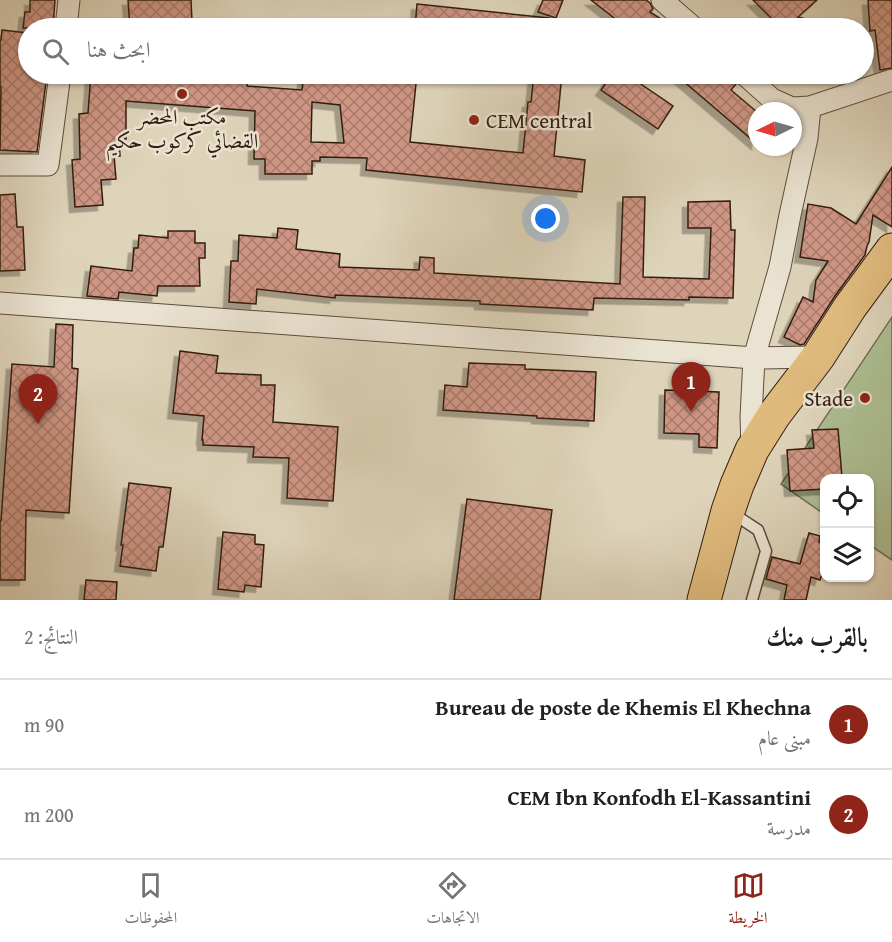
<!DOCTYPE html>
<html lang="ar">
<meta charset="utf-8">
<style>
:root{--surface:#fff;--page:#f6f6f6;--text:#202124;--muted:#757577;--line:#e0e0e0;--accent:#8f2418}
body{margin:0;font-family:"Gentium Book Plus",Amiri,serif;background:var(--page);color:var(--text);direction:rtl}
.controls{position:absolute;right:18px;bottom:18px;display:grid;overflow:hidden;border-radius:12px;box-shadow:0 2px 4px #0004}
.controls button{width:54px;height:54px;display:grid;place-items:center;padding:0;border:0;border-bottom:2px solid var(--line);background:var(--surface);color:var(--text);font:30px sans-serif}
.compass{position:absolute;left:748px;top:102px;width:54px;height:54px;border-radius:50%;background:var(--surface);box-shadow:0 2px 4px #0004;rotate:265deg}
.you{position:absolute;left:546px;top:219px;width:21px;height:21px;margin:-15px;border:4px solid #fff;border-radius:50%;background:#1a73e8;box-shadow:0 0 0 9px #1a73e833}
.badge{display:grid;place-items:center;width:39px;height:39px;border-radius:50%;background:var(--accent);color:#fff;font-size:20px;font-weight:700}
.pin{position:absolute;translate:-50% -50px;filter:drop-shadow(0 2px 3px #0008)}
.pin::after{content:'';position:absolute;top:32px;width:21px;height:18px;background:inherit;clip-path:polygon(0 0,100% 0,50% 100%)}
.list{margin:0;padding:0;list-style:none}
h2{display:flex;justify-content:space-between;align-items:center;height:78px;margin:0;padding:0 24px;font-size:26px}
h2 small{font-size:20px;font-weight:400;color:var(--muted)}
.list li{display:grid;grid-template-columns:39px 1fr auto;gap:18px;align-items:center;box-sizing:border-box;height:90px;padding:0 24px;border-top:2px solid var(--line)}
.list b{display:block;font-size:22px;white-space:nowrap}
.list p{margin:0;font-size:20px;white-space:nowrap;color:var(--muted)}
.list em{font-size:20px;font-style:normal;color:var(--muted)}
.icon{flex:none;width:33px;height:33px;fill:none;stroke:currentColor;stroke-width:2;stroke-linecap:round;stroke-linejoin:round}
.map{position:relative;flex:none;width:892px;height:600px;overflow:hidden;direction:ltr}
.search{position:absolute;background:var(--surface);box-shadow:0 2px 4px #0004;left:18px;right:18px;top:18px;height:66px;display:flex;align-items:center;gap:15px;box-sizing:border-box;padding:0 21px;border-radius:33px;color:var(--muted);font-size:22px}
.sheet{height:258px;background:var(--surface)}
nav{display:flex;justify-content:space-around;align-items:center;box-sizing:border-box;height:84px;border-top:2px solid var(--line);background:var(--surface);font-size:16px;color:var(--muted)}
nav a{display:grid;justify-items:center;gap:3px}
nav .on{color:var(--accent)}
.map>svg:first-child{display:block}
.pitch{fill:#adbe93;stroke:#706e52;stroke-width:1.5}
.building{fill:url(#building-cross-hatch);stroke:#341e10;stroke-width:1.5;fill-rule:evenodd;filter:url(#shadow)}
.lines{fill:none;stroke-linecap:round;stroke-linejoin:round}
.lane-casing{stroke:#5e4c3a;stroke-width:13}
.street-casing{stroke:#5e4c3a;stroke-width:23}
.primary-casing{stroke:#341e10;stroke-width:35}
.lane{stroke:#eae3d2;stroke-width:10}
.street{stroke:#eae3d2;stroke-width:21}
.primary{stroke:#dfba7d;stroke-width:33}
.poi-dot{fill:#8f2418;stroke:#eae3d2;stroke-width:2}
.labels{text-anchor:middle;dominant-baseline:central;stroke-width:5;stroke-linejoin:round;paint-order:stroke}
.poi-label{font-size:21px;fill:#341e10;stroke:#eae3d2}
</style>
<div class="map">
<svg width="892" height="600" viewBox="0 0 892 600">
<defs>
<pattern id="building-cross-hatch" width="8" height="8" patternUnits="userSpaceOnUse" patternTransform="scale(1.5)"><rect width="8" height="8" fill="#cf9685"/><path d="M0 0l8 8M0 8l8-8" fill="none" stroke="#a97a6b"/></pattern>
<filter id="shadow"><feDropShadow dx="-5.5" dy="5.5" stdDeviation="0" flood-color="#0004"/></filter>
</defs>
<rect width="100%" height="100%" fill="#ded4ba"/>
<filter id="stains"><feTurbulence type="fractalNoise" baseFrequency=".00333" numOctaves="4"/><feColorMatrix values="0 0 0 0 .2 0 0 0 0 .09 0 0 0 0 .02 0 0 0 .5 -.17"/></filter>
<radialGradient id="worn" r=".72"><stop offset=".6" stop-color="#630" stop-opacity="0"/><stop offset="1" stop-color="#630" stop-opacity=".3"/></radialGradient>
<path class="pitch" d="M892 317V560L870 545V478H824V514L781 484Z"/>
<g class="building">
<path d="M30 0H55L53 26 51 25V28H23L25 12H30Z"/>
<path d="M128 0H191L192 22 167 23V28H130Z"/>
<path d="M543 0H563L556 18 538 12Z"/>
<path d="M591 0H646L650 3 653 9 650 12 675 28H627Z"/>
<path d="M753 0H817L798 17 822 23 821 28H781Z"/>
<path d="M868 0H892V68L880 70 875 30 870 31Z"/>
<path d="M417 4 549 18 548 28H415Z"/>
<path d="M2 30 28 33V74H47L37 152 0 150 1 87H0V40H1Z"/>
<path d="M91 74H248L247 86 302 90 304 74H417L410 142 523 153 528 102H531L534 74H562L554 156 585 160 582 192 366 170 367 158 320 157V161H312V174H265V159H254L255 111 126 101V139H119L120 156H114L116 179 101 180 103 205 75 207 72 160 80 159 79 114 88 113ZM312 102 340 105 344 143 311 142Z"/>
<path d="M612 74H626L673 106 658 129 601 90Z"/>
<path d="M675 74H728L732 77 736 84 731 90 757 112V144Z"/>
<path d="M892 167V227L873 215 869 242 867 246 865 255 835 296 804 344 800 345 784 337 803 297 813 302 816 280 828 261 800 257 808 204 831 208 856 224Z"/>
<path d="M15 194 17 227H23L25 270 0 271V195Z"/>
<path d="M623 197H645L643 277 709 279 711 228H688V202L730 201 731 230H735L733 298 689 297V300L594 298 593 310 480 304V301L335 295V298L257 289 256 304 229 302 231 261H238L239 235 277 238 278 228 298 230 296 249 340 254 339 267 419 270 420 257 434 258V273L620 284Z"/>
<path d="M168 231H195V243H205V258H199L200 286H158L157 296 119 292 118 299 87 296 91 266 132 271 134 248H138L139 235 168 238Z"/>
<path d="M56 324 73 325 72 368 78 369 69 513 26 510 25 580H0V521H1L12 364 54 367Z"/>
<path d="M180 351 218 356 216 373 261 375V385H275L273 422 338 427 333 501 287 498 289 458 253 457 254 447 203 445V440H202L204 416 173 413Z"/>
<path d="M469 363 525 365V369L596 372 594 421 537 418V416L443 410 445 385 467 387Z"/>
<path d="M665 390 719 392 717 448 699 447V434L664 433Z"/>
<path d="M838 429 842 478H825V489L790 491 787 450 814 448 812 430Z"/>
<path d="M129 483 171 488 163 547H159L156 571 120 566 123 545H121Z"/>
<path d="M467 499 552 510 540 600H454Z"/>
<path d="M223 532 255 535V544L264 545 261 587 245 585 244 592 218 589Z"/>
<path d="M809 533 820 536 819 542 825 543V565L820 580 811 577 806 600H784L787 585 766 579 772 557 800 564Z"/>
<path d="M86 580 117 582 116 600H84Z"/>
</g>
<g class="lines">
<defs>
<path id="lane" d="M732 513 758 530 766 551 752 600"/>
<g id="street">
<path d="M662 0 694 28"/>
<path d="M66 28 69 0"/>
<path d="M744 74 772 99 792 108 810 107 892 80"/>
<path d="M0 165H48L60 74"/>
<path d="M0 303 754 358 818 357"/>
<path d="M752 448 751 417 754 358 780 267 790 215 807 138 810 107"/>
</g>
<path id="primary" d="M704 600 728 511 737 485 752 450 774 415 818 357 850 307 892 250"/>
</defs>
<use href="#lane" class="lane-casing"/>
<use href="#street" class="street-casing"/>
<use href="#primary" class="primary-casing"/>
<use href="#lane" class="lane"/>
<use href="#street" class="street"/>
<use href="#primary" class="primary"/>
</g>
<g class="poi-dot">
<circle cx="182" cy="94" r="6"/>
<circle cx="474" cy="120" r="6"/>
<circle cx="865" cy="398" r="6"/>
</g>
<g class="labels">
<g class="poi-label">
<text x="182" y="116">مكتب المحضر<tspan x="182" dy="24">القضائي كركوب حكيم</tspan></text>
<text x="486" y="120" text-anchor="start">CEM central</text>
<text x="853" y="398" text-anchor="end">Stade</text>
</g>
</g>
<rect width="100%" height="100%" filter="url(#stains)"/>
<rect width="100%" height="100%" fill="url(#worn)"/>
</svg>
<div class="controls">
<button><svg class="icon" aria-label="locate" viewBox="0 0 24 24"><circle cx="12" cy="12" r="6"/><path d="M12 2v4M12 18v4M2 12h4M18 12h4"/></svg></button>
<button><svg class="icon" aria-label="layers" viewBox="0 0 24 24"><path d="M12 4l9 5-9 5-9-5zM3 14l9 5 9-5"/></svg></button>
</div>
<svg class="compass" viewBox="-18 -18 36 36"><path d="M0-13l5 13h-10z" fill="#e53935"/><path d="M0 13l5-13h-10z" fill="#757577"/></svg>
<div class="you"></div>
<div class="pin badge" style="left:691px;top:412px">1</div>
<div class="pin badge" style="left:38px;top:424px">2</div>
<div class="search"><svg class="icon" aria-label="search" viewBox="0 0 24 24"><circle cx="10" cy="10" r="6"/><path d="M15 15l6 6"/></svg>ابحث هنا</div>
</div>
<section class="sheet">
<h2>بالقرب منك<small>النتائج: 2</small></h2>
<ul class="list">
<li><span class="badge">1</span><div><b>Bureau de poste de Khemis El Khechna</b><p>مبنى عام</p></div><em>90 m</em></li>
<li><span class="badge">2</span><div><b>CEM Ibn Konfodh El-Kassantini</b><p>مدرسة</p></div><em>200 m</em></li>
</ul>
</section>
<nav>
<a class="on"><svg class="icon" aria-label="map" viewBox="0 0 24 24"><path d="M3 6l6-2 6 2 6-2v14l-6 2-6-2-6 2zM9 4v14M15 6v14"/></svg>الخريطة</a>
<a><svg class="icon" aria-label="directions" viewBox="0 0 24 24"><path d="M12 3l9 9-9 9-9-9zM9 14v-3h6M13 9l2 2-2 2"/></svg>الاتجاهات</a>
<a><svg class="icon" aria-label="saved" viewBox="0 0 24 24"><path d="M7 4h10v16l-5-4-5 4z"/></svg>المحفوظات</a>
</nav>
